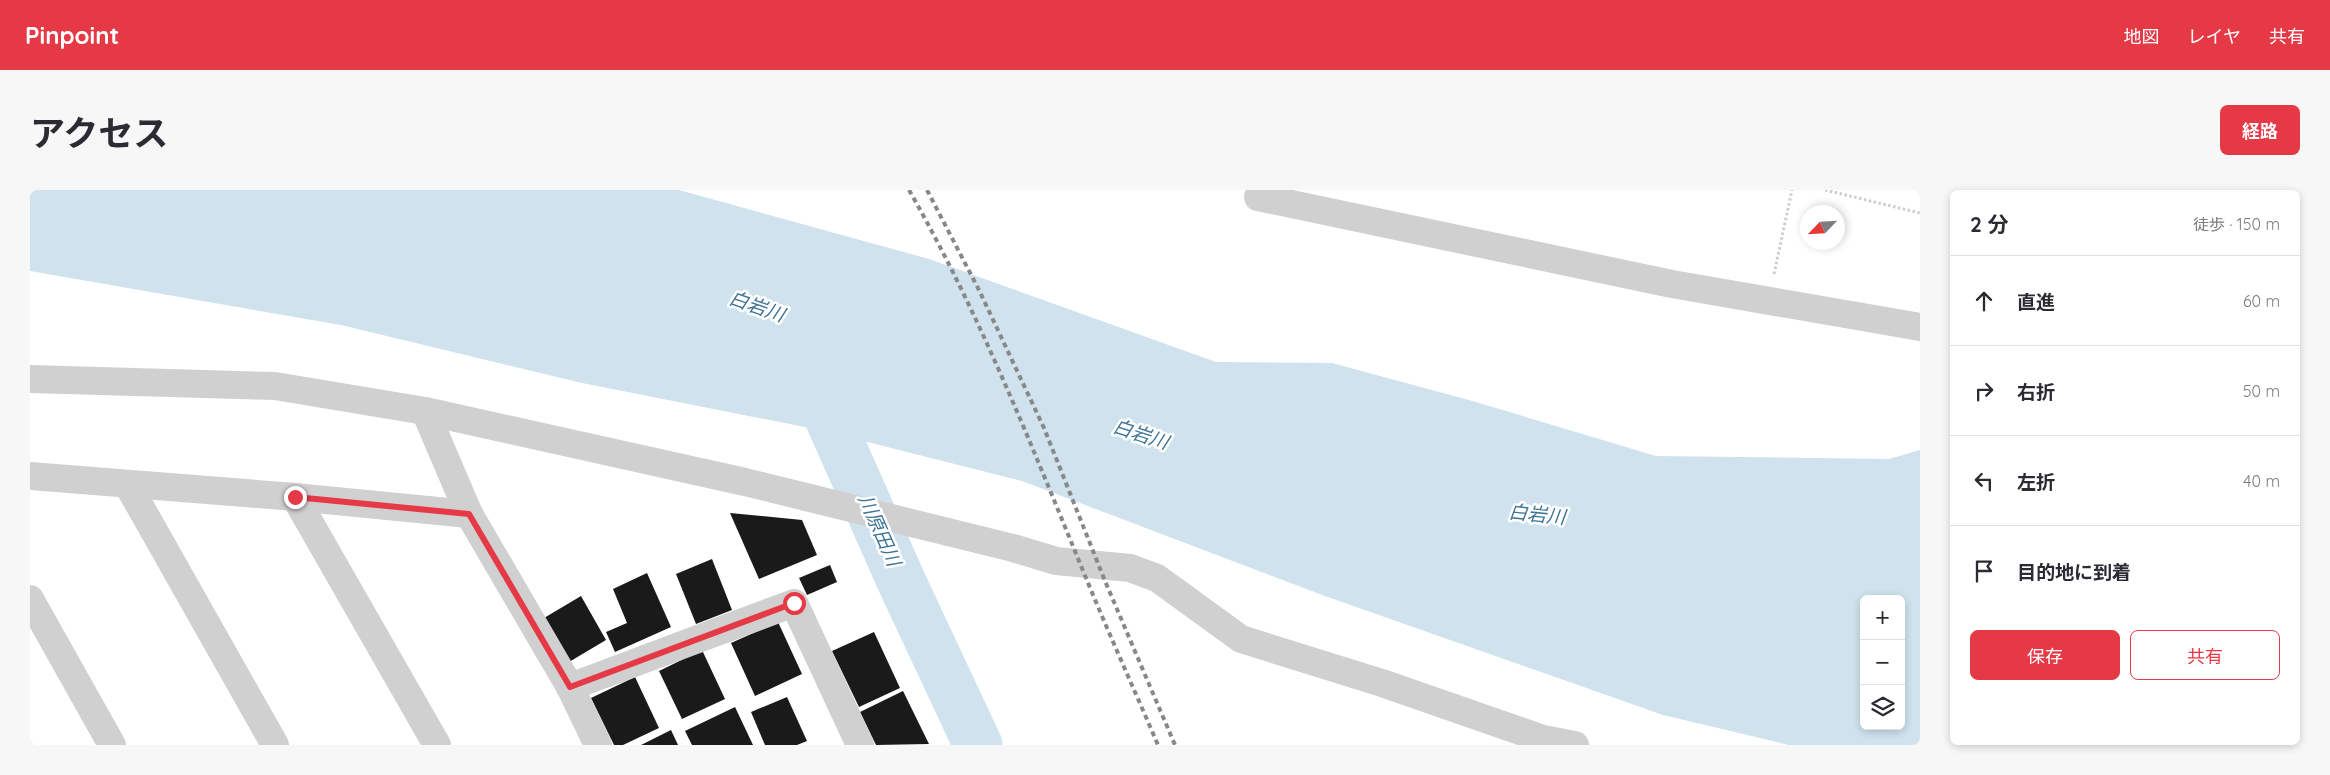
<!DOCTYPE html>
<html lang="ja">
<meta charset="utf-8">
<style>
:root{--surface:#fff;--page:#f7f7f7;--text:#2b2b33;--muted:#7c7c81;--line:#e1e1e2;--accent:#e63946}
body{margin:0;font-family:Quicksand,"Noto Sans JP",sans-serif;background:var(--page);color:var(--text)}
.controls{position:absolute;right:15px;bottom:15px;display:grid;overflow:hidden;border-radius:8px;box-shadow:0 2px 8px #0003}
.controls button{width:45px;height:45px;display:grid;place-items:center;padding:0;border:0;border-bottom:1px solid var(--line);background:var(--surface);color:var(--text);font:25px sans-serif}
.compass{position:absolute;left:1770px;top:15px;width:45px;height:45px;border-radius:50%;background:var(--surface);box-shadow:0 2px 8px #0003;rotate:245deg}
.stop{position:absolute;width:15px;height:15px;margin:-11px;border:4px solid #e63946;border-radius:50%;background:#fff}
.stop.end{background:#e63946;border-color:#fff;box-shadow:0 1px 5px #0008}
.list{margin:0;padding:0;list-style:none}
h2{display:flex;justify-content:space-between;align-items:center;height:65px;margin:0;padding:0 20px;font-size:21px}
h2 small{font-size:16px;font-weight:400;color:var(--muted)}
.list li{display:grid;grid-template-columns:32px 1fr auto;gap:15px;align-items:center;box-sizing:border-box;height:90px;padding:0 20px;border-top:1px solid var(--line)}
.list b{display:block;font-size:19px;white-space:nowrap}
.list em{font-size:16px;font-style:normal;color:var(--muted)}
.actions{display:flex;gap:10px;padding:15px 20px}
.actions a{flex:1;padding:11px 0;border:1px solid var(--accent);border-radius:8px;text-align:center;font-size:18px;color:var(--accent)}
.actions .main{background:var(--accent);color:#fff}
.icon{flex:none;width:28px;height:28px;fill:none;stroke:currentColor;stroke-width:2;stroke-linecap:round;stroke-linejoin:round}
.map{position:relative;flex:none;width:1890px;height:555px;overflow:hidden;border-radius:8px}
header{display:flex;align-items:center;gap:30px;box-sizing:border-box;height:70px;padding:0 25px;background:var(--accent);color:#fff}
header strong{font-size:24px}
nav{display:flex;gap:28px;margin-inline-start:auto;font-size:18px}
.intro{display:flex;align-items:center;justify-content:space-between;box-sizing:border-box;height:120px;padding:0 30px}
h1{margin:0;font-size:35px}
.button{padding:12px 22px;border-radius:8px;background:var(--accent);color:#fff;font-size:18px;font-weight:700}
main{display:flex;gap:30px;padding:0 30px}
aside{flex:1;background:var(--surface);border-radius:8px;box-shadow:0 2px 8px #0003}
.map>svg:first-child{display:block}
.water{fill:#cfe2ee;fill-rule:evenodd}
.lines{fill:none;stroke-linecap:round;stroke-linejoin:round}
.river{stroke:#cfe2ee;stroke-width:49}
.building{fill:#1a1a1a}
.path{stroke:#cdcdcd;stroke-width:3;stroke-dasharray:2.5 2.5;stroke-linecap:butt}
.minor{stroke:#d0d0d0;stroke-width:28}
.rail{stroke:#888;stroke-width:4;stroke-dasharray:5 4;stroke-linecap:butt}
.route{stroke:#e63946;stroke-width:6}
.labels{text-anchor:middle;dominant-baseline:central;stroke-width:5;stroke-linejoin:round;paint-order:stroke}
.water-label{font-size:19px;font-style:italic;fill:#3f7597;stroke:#fff}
</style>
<header>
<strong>Pinpoint</strong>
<nav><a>地図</a><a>レイヤ</a><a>共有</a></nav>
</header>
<div class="intro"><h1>アクセス</h1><a class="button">経路</a></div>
<main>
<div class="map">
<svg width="1890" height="555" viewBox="0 0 1890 555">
<rect width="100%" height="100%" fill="#fff"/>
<path class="water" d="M0 0H649L899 69 1186 172 1302 173 1446 212 1626 266 1859 269 1890 260V555H1759L1633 525 1295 406 992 291 790 240 552 193 311 135 0 81ZM1834 409H1871V536H1834Z"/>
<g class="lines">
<path class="river" d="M779 183 873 395 948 555"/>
</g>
<g class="building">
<path d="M700 323 772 330 787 365 729 389Z"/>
<path d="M682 369 702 420 666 434 646 384Z"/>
<path d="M800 375 807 392 777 405 769 388Z"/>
<path d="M617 383 641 437 585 462 576 442 597 433 583 399Z"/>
<path d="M551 406 576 450 539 472 514 428Z"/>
<path d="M748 432 772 484 725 506 701 453Z"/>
<path d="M844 442 870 498 829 517 802 461Z"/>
<path d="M672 460 695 509 652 529 629 481Z"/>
<path d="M605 487 629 538 593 555H584L561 508Z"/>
<path d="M873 501 899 554 846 555 830 522Z"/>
<path d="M757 507 777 551 767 555H735L721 522Z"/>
<path d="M705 517 723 555H662L655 541Z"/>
<path d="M641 540 648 555H611Z"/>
</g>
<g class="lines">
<g class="path">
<path d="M1795 0 1890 23"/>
<path d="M1744 84 1762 0"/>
</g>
<g class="minor">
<path d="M1228 7 1642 94 1890 137"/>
<path d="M0 189 245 196 395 221 715 292 983 358 1026 371 1100 378 1127 388 1211 449 1352 493 1513 549 1545 555"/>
<path d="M395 221 439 324 540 497 568 555"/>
<path d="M0 286 265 307 439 324"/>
<path d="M98 295 245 555"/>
<path d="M265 307 407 555"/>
<path d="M0 409 82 555"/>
<path d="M540 497 764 413 830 555"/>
</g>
<g class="rail">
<path d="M879 0C950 124 1002 257 1056 388 1079 444 1104 499 1128 555"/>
<path d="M897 0 949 100 1014 238 1075 391 1145 555"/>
</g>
</g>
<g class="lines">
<path class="route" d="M265 307 439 324 540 497 764 413"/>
</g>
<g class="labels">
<g class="water-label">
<text transform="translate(727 116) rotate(19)">白岩川</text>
<text transform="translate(1111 244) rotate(18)">白岩川</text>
<text transform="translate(1507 324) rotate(6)">白岩川</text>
<text transform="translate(850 340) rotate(66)">川原田川</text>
</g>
</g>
</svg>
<div class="controls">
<button>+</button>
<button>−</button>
<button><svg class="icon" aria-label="layers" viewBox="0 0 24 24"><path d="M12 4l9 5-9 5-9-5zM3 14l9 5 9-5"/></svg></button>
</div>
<svg class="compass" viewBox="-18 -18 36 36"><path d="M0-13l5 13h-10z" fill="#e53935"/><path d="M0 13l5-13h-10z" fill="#7c7c81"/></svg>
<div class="stop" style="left:764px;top:413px"></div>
<div class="stop end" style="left:265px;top:307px"></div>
</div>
<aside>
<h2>2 分<small>徒歩 · 150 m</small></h2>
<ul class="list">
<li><svg class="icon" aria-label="ahead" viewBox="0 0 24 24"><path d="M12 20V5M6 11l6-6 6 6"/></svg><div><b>直進</b></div><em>60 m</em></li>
<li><svg class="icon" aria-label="right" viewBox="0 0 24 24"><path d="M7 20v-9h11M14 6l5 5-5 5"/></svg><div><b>右折</b></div><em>50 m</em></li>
<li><svg class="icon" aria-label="left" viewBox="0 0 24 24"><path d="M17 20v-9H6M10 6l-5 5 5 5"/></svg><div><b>左折</b></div><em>40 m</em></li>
<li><svg class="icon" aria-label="arrive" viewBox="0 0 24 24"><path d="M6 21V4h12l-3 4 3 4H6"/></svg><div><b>目的地に到着</b></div></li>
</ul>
<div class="actions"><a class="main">保存</a><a>共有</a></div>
</aside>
</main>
